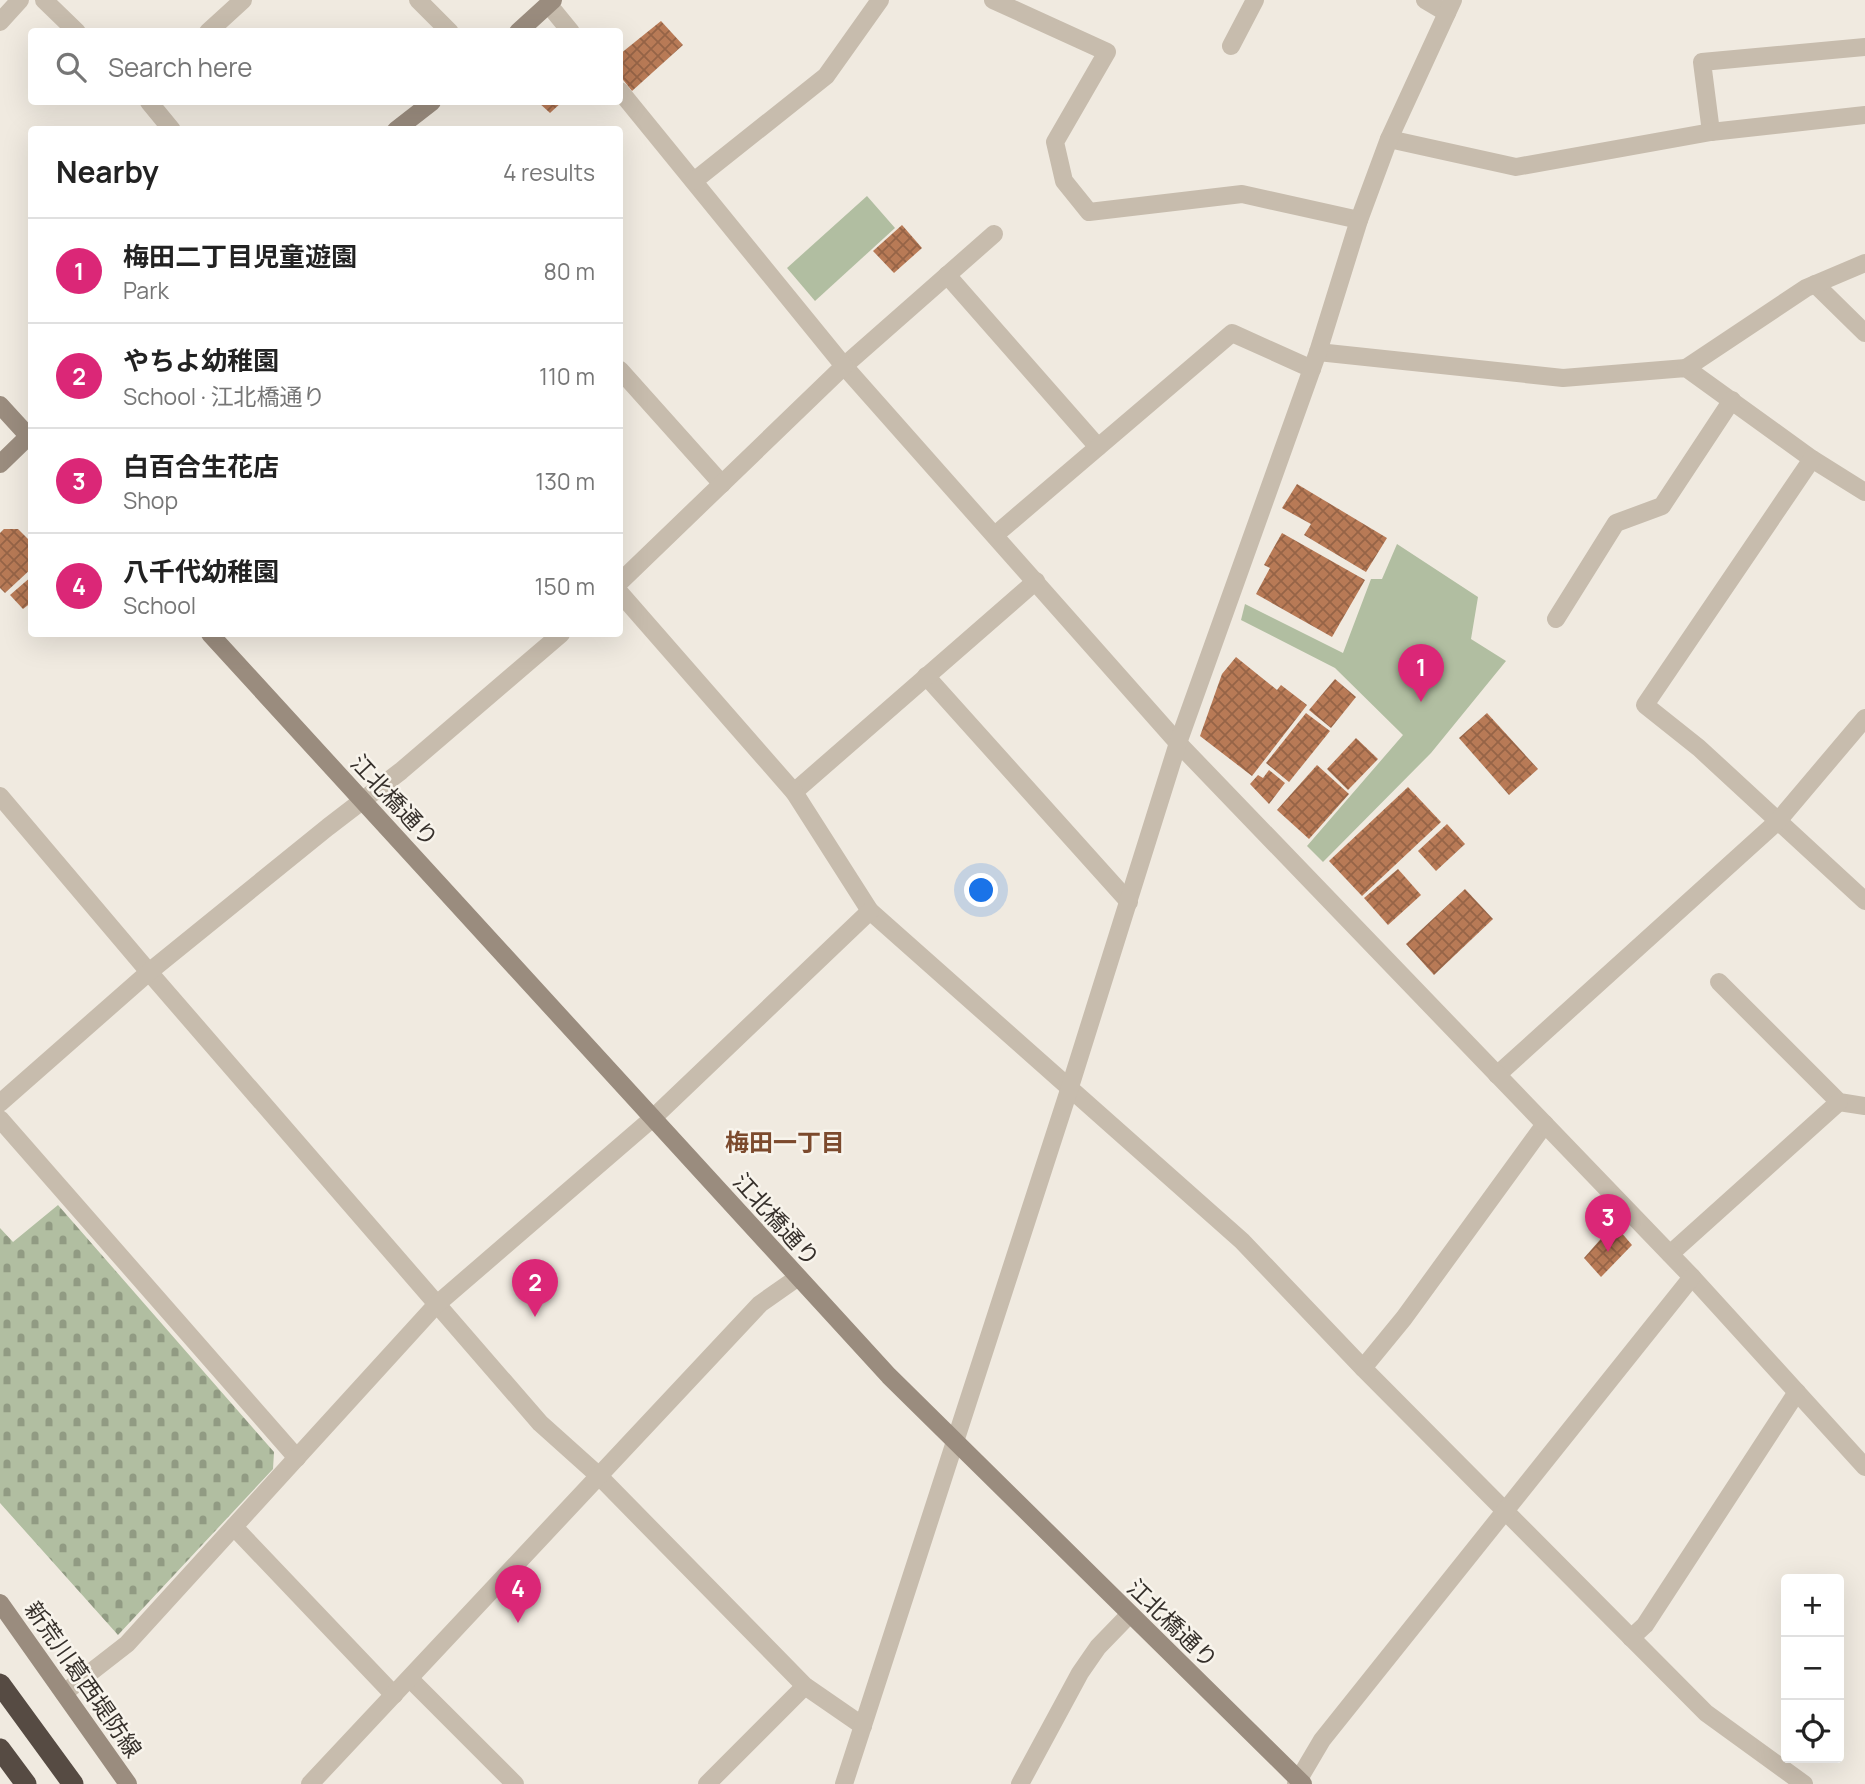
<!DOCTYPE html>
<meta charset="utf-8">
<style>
:root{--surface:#fff;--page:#f6f6f6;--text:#222;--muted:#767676;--line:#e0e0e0;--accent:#db2777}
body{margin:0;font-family:Manrope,"Noto Sans JP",sans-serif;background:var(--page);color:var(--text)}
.controls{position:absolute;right:21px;bottom:21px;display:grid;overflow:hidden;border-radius:7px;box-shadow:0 7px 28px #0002}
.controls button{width:63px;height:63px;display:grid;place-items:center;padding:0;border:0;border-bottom:2px solid var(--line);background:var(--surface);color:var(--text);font:35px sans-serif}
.you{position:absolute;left:982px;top:891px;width:24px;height:24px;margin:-18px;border:5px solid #fff;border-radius:50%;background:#1a73e8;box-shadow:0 0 0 10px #1a73e833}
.badge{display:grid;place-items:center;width:46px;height:46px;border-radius:50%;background:var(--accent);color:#fff;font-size:23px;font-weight:700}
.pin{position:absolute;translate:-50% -58px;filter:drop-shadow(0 2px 4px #0008)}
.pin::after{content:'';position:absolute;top:37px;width:24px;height:21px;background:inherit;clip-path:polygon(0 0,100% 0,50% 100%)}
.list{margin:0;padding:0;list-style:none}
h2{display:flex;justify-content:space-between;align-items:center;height:91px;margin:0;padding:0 28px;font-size:30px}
h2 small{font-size:23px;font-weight:400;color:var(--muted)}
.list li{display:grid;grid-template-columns:46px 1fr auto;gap:21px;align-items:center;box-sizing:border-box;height:105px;padding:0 28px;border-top:2px solid var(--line)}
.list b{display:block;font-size:26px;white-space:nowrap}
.list p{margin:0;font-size:23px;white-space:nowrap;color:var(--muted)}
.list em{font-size:23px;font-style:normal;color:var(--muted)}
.icon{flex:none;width:38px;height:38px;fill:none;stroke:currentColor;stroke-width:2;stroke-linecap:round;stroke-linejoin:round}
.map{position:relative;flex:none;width:1865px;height:1784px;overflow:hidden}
.search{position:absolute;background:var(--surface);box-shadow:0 7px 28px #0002;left:28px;top:28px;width:595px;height:77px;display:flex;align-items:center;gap:18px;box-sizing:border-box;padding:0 24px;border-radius:7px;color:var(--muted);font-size:26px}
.panel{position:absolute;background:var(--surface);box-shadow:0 7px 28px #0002;left:28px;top:126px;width:595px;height:511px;border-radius:7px}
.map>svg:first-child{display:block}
.cemetery{fill:url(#cemetery-stones)}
.green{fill:#b1bea1}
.building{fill:url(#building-cross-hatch)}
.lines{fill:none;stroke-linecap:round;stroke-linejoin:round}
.lane{stroke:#c7bcad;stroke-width:18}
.street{stroke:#c7bcad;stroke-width:18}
.secondary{stroke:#9a8c7e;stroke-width:18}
.highway{stroke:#564b43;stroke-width:21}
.labels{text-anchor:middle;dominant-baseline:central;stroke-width:5;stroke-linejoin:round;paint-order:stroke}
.street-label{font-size:23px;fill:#36302b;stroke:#f8f4ec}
.neighbourhood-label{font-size:24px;font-weight:bold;fill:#7c4a2d;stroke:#f8f4ec}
</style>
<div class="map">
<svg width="1865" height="1784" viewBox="0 0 1865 1784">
<defs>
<pattern id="cemetery-stones" width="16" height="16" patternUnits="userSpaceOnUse" patternTransform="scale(1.75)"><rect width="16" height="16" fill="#b1bea1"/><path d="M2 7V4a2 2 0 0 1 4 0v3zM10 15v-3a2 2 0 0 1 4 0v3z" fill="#919b83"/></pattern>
<pattern id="building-cross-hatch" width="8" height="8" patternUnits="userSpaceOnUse" patternTransform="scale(1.75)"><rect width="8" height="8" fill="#b87a56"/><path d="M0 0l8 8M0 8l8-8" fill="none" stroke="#966447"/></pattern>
</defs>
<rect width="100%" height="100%" fill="#f0eae0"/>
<path class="cemetery" d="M58 1205 274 1452 273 1469 118 1635 0 1503V1228L13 1242Z"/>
<g class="green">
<path d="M867 196 895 228 815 301 787 268Z"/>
<path d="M1397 544 1478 597 1471 639 1506 661 1431 753 1323 862 1307 846 1403 735 1335 668 1241 620 1245 604 1343 653 1371 579H1382Z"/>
</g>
<g class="building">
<path d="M661 21 683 45 632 91 620 76V54Z"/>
<path d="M538 102H562L550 113Z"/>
<path d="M902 225 922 248 894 273 873 251Z"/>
<path d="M1297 484 1387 538 1366 572 1304 535 1311 524 1282 508Z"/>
<path d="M4 529H18L32 543V568L5 593 0 588V533Z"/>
<path d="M1282 533 1365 580 1332 637 1256 594 1270 568 1264 565Z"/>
<path d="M32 576V602L23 609 10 595Z"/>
<path d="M1236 657 1277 690 1281 685 1307 705 1252 776 1200 736 1222 674Z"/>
<path d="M1335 679 1356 697 1331 728 1309 710Z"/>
<path d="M1306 713 1330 731 1289 782 1266 763Z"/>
<path d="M1487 713 1538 769 1509 795 1459 738Z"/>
<path d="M1356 738 1378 759 1348 790 1327 769Z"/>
<path d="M1317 765 1349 794 1309 839 1277 810Z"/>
<path d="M1269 770 1285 783 1269 804 1250 784 1258 775 1263 778Z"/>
<path d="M1408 787 1441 822 1362 896 1329 861Z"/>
<path d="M1447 824 1465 844 1436 871 1418 851Z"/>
<path d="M1398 869 1421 895 1388 925 1364 898Z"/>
<path d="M1465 889 1493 919 1434 975 1406 944Z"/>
<path d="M1614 1224 1632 1245 1601 1277 1584 1258Z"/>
</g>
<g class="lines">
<g class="lane">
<path d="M44 0 77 32"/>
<path d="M418 0 450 32"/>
<path d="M993 0 1107 52 1055 142 1064 181 1089 212 1242 194 1359 220"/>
<path d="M1425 0 1447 13"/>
<path d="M0 22 20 0"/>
<path d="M208 32 243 0"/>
<path d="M1231 46 1255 0"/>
<path d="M149 102 172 130"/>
<path d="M1711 132 1702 62 1865 47"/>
<path d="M1389 139 1516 167 1711 132 1865 115"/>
<path d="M947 275 1098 447"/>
<path d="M1815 284 1865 333"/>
<path d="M1318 352 1563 378 1686 368 1812 459 1865 492"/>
<path d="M844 366 994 234"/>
<path d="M1686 368 1806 288 1865 263"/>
<path d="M620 370 722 484"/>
<path d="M1812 459 1645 705 1699 748 1865 901"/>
<path d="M995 535 1232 333 1312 369"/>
<path d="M1556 619 1616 523 1662 506 1732 400"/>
<path d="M926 676 1129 902"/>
<path d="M794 792 1036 581"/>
<path d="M1719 982 1839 1102 1865 1106"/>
<path d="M1497 1075 1778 821 1865 718"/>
<path d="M1670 1254 1839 1102"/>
<path d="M1363 1368 1404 1318 1545 1124"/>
<path d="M1631 1638 1645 1625 1797 1392"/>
<path d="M410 1679 515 1784"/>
<path d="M707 1784 805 1686"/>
<path d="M1020 1784 1080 1673 1098 1647 1129 1615"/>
</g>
<g class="street">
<path d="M549 5 571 32"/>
<path d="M620 91 844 366 1178 743 1692 1277 1865 1467"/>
<path d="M694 181 826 76 880 0"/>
<path d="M620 582 844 366"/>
<path d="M620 593 794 792 870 911 1242 1241 1363 1368 1706 1713 1804 1784"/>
<path d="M0 796 149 972 540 1423 598 1475 805 1686 863 1726"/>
<path d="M0 1103 149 972 328 827 401 771 561 634"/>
<path d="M0 1119 297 1458"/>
<path d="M234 1527 394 1695"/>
<path d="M64 1693 127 1644 436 1305 654 1117 870 911"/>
<path d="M310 1784 760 1304 797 1278"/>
<path d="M844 1784 1070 1087 1178 743 1318 352 1359 220 1389 139 1453 0"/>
<path d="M1296 1784 1322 1740 1692 1277"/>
</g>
<g class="secondary">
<path d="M518 32 553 0"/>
<path d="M396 130 432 102"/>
<path d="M0 405 32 440"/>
<path d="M0 464 32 433"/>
<path d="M210 634 889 1376 1303 1784"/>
<path d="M0 1603 128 1784"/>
</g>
<g class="highway">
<path d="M0 1684 73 1784"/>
<path d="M0 1749 26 1784"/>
</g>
</g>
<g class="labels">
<g class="street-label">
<text transform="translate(395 800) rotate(47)">江北橋通り</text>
<text transform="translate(777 1219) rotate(48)">江北橋通り</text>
<text transform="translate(1173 1623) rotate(44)">江北橋通り</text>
<text transform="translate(84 1679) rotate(55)">新荒川葛西堤防線</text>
</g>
<g class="neighbourhood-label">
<text x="785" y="1141">梅田一丁目</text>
</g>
</g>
</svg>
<div class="controls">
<button>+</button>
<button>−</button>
<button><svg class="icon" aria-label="locate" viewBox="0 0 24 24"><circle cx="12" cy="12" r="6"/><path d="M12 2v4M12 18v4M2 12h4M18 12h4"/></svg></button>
</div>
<div class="you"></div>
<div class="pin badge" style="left:1421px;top:702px">1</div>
<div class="pin badge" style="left:535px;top:1317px">2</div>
<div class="pin badge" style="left:1608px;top:1252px">3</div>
<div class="pin badge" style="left:518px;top:1623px">4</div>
<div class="search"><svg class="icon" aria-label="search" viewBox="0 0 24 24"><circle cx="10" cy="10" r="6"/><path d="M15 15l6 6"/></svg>Search here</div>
<section class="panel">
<h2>Nearby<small>4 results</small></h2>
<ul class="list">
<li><span class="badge">1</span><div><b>梅田二丁目児童遊園</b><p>Park</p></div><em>80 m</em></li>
<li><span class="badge">2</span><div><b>やちよ幼稚園</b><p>School · 江北橋通り</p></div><em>110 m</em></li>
<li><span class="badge">3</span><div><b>白百合生花店</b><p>Shop</p></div><em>130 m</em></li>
<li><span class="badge">4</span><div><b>八千代幼稚園</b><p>School</p></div><em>150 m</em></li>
</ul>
</section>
</div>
